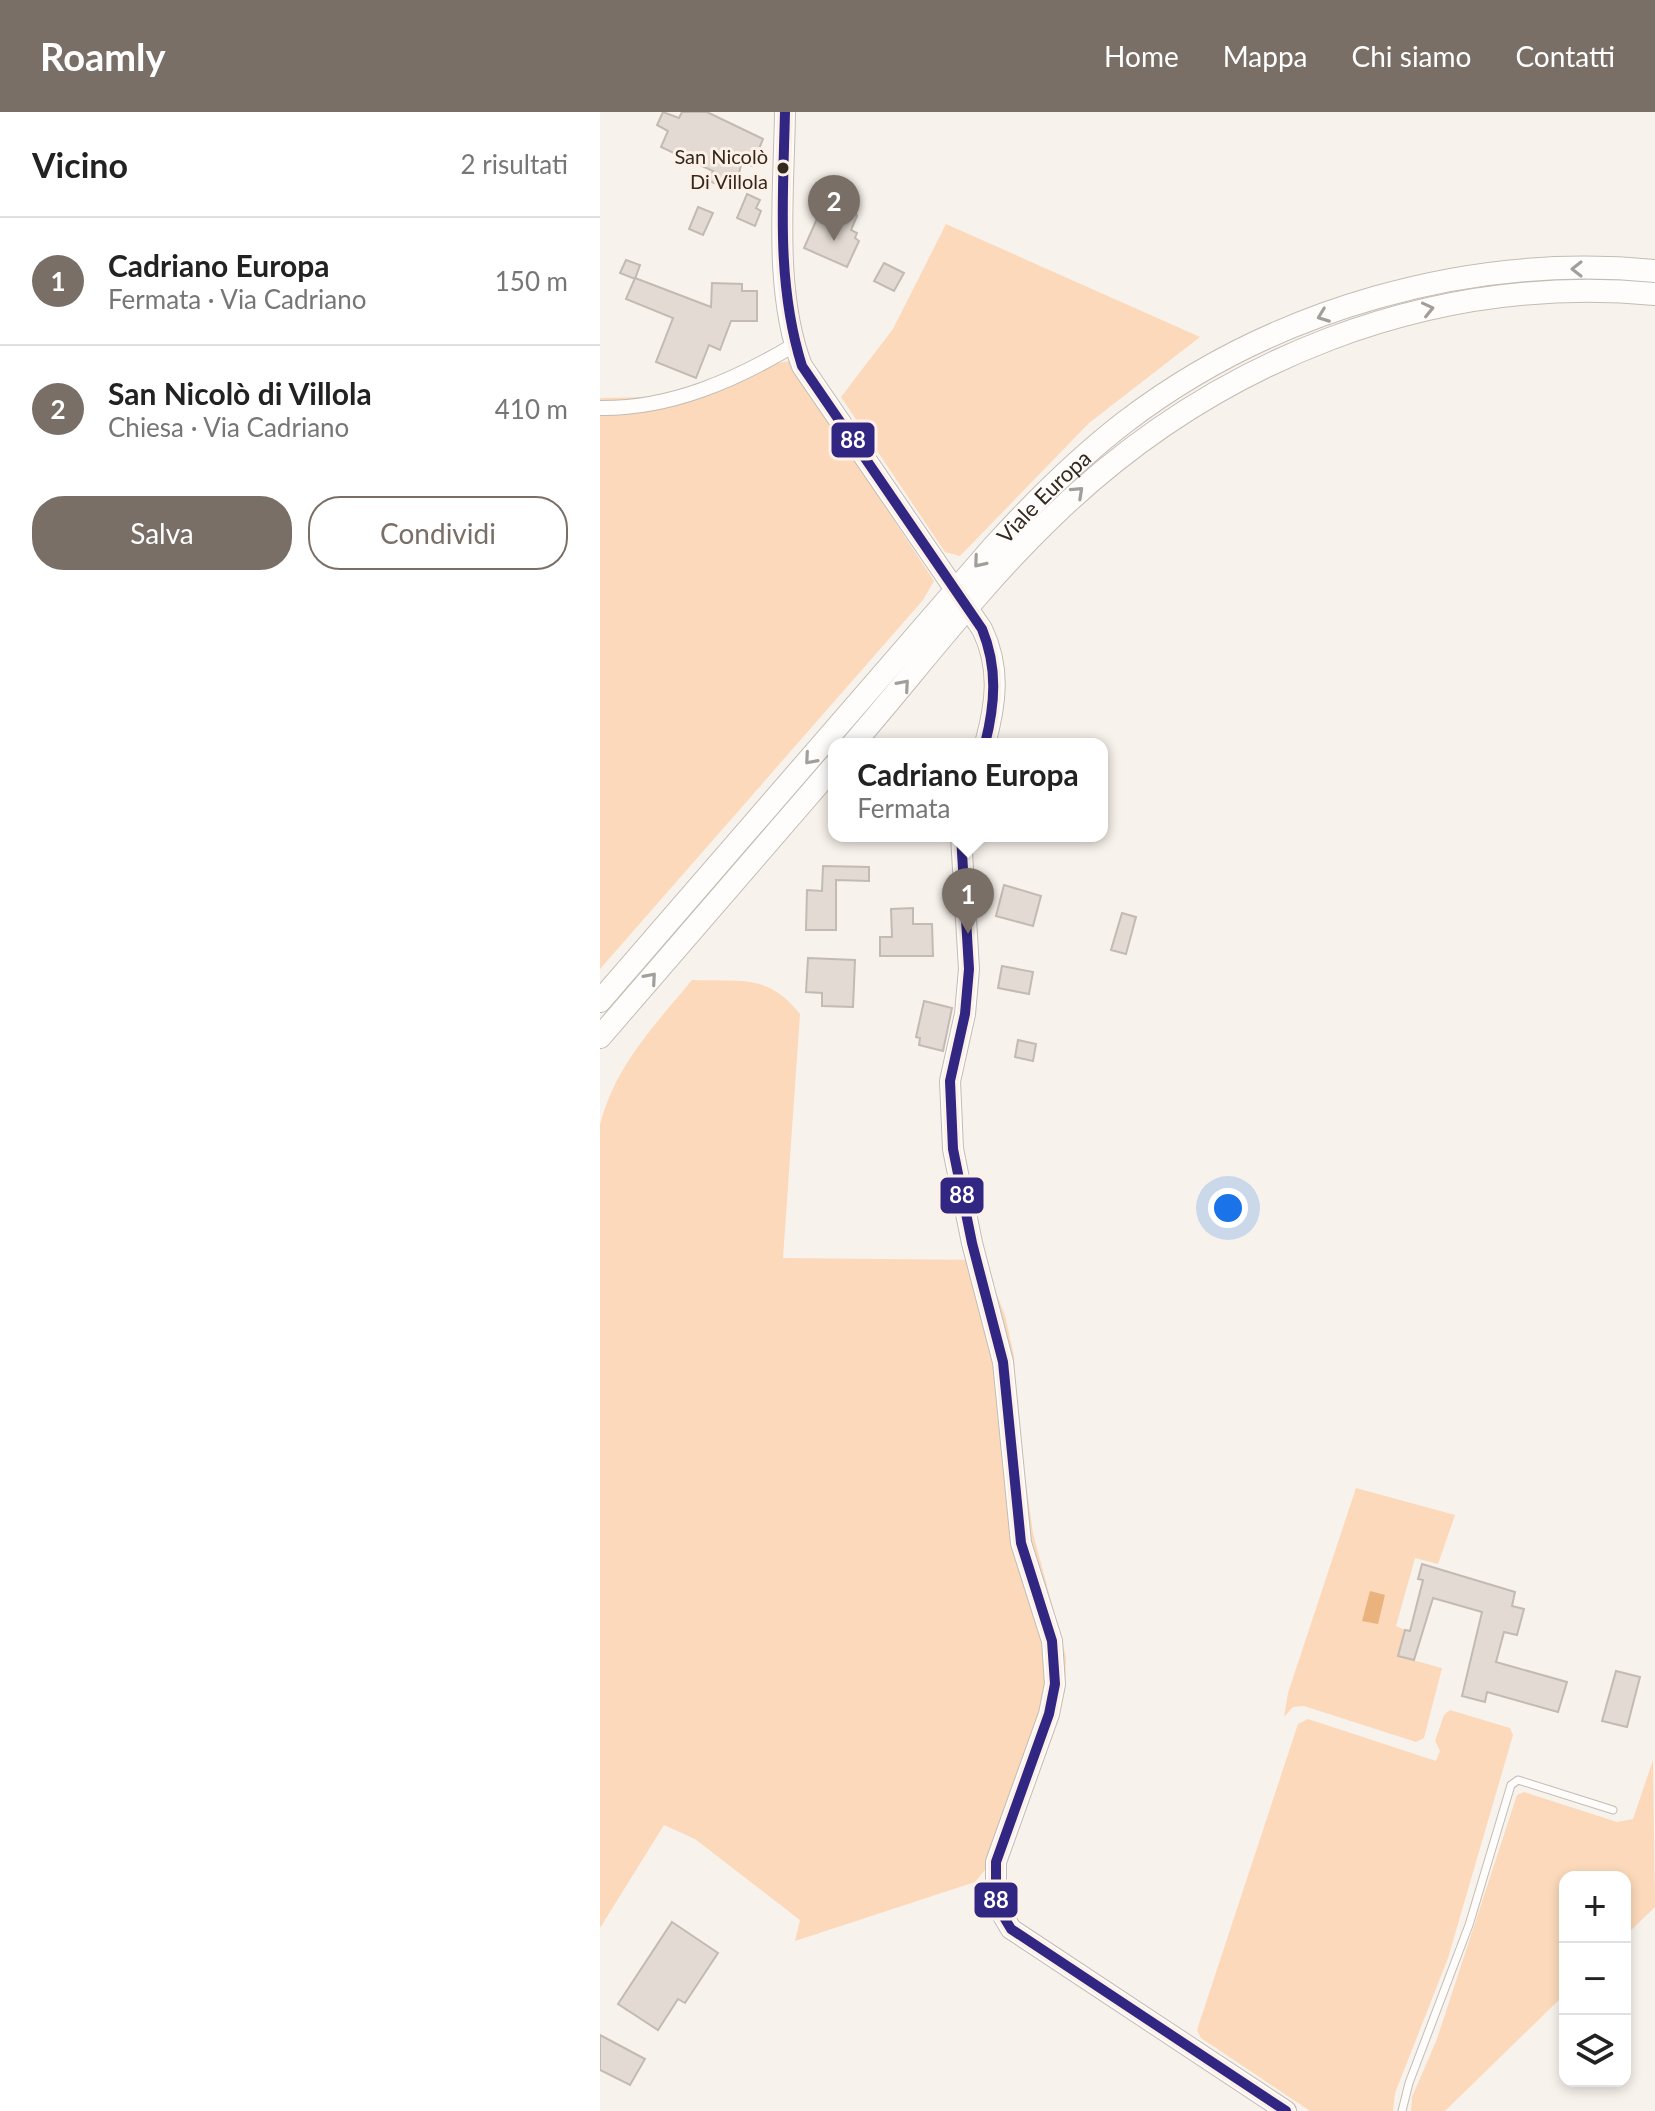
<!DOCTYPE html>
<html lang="it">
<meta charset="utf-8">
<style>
:root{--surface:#fff;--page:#f2f2f2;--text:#222;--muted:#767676;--line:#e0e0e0;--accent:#796f67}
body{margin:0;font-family:Lato,sans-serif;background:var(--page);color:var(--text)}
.controls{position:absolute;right:24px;bottom:24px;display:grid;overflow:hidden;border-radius:16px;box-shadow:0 4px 12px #0003}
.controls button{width:72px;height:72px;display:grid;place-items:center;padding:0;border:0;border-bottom:2px solid var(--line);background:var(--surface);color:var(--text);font:40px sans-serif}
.you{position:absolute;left:628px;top:1096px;width:28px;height:28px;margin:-20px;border:6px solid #fff;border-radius:50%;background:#1a73e8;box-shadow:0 0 0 12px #1a73e833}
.badge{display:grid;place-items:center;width:52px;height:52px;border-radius:50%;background:var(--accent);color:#fff;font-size:26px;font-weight:700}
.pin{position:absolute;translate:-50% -66px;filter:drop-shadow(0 2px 4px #0008)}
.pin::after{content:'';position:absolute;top:42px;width:28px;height:24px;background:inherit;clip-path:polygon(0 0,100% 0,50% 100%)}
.popup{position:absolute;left:228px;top:626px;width:280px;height:104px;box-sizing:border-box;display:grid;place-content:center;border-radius:16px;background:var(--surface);filter:drop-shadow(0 2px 6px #0005);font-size:26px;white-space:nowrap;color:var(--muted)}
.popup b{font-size:30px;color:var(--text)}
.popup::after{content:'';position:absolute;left:50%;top:100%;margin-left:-16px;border:16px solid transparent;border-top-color:var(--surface)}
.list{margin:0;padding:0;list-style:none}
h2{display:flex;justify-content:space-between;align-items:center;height:104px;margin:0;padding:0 32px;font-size:34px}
h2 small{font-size:26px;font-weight:400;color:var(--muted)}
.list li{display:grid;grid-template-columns:52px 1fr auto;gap:24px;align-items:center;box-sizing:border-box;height:128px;padding:0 32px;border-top:2px solid var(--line)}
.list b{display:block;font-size:30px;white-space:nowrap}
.list p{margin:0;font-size:26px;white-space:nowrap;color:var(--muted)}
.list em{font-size:26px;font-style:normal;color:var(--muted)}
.actions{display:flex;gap:16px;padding:24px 32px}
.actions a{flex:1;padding:18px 0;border:2px solid var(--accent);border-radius:32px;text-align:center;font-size:28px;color:var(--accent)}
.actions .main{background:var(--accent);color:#fff}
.icon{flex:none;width:44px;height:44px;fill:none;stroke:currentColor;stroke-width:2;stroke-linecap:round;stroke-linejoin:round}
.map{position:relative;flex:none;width:1055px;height:1999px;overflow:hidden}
header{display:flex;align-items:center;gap:48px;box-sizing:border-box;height:112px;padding:0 40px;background:var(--accent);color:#fff}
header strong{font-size:38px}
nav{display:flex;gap:44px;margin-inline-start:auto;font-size:28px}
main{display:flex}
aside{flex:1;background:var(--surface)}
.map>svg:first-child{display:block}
.green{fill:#fbd9ba}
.water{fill:#eab37d}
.building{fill:#e3dbd3;stroke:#c2bab3;stroke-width:2}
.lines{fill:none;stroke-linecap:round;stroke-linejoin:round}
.lane-casing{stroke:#c3bcb4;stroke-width:9}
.street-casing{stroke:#c3bcb4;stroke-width:16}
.secondary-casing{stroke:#c3bcb4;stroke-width:22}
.primary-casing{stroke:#c3bcb4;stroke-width:24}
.lane{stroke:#fefdfc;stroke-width:7}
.street{stroke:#fefdfc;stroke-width:14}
.secondary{stroke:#fefdfc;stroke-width:20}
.primary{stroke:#fefdfc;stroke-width:22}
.bus-1-casing{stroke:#fdf1e7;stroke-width:16}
.bus-1{stroke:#312783;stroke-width:10}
.oneway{stroke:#a39e99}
.bus-dot{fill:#34291f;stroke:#fdf1e7;stroke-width:3}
.labels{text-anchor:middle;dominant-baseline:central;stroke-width:6;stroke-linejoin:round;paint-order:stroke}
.bus-label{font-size:20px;fill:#34291f;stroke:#fdf1e7;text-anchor:end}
.street-label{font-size:22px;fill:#34291f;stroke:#fdf1e7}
.line-badge{stroke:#fdf1e7;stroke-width:3}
.badge-label{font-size:22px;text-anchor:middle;font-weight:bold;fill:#fff}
</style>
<header>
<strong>Roamly</strong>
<nav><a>Home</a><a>Mappa</a><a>Chi siamo</a><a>Contatti</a></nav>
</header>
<main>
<aside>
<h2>Vicino<small>2 risultati</small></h2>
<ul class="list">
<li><span class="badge">1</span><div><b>Cadriano Europa</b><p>Fermata · Via Cadriano</p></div><em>150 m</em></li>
<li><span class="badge">2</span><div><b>San Nicolò di Villola</b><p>Chiesa · Via Cadriano</p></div><em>410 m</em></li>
</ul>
<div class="actions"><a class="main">Salva</a><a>Condividi</a></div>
</aside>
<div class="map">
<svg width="1055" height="1999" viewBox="0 0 1055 1999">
<rect width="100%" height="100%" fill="#f8f2ec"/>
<g class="green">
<path d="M346 112 600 225 489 311 360 444 345 440 241 285 293 217Z"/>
<path d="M189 249 334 469 323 488 0 857V286L50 285 99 274 138 259Z"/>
<path d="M92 868C140 870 168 861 200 902L183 1146 383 1148 405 1203 414 1244 416 1302 433 1421 466 1545 465 1579 400 1740 375 1770 195 1829 200 1808 95 1727 64 1713 0 1816V1013C15 954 54 914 92 868Z"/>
<path d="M756 1376 855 1403 838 1452 815 1446 796 1514 805 1518 798 1544 842 1556 824 1626 816 1630 704 1594 693 1595 684 1605 688 1581Z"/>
<path d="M850 1598 910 1616 913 1623 848 1846 795 1981 793 1999H710L601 1926 597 1918 698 1612 708 1607 836 1649 840 1639 835 1629 844 1603Z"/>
<path d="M1053 1648 1055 1795 1025 1824V1765H965V1882L845 1999H811L812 1985 837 1927 917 1683 924 1680 1017 1710 1033 1707Z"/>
</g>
<path class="water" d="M770 1479 785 1483 778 1512 762 1509Z"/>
<g class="building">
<path d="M63 0 79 6 82 0H107L163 27 152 54 142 50 134 79 109 69 113 59 61 35 68 19 57 13Z"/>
<path d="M147 82 160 88 156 96 161 99 155 114 137 106Z"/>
<path d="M228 82 253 93 257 104 251 118 257 121 255 126 259 129 247 155 204 136Z"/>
<path d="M98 95 113 101 103 123 89 117Z"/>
<path d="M26 148 40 153 35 167 20 161Z"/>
<path d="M284 151 304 161 294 179 274 169Z"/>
<path d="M35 166 111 195 112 171 142 172V179H157V209H131L120 238 109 233 96 266 56 250 73 206 26 187Z"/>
<path d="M223 754 269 755V769L236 768V818H206L207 778 222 779Z"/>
<path d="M404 773 441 784 433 814 396 804Z"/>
<path d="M313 796V812H332L333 844H280V825H292L291 797Z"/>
<path d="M522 801 536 805 526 842 511 838Z"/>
<path d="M208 846 255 848 253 895 222 894V881L206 880Z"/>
<path d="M402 854 433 860 429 882 398 876Z"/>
<path d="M324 889 352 896 343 939 319 933 320 926 316 925Z"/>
<path d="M418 928 436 932 433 949 415 945Z"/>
<path d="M822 1452 915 1480 912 1494 924 1497 917 1523 904 1520 896 1550 967 1570 958 1600 887 1580 885 1590 862 1584 882 1500 833 1486 814 1548 798 1544 805 1518 810 1519 823 1468 818 1467Z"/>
<path d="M1016 1559 1040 1565 1027 1615 1002 1609Z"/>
<path d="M72 1810 118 1841 85 1891 78 1887 58 1918 18 1892Z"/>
<path d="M0 1923 45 1947 30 1973 0 1958Z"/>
</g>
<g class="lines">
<defs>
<path id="lane" d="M802 1999 809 1971 869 1813 911 1673 918 1668 1013 1698"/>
<path id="street" d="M0 296C70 297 136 268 194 233"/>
<g id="secondary">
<path d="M185 0C184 79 173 180 202 254L382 517C401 556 396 592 385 632"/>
<path d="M361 724 369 857 365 902 350 969 353 1037 372 1131 403 1250 421 1431 452 1529 455 1572 449 1602 396 1750V1792L411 1817 686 1999"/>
</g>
<g id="primary">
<path d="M253 632C318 557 380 474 452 405 613 249 829 161 1055 182"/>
<path id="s1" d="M0 889 393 435C434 390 477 347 525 310 673 197 870 141 1055 159"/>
<path d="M0 925 234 654"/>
</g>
</defs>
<use href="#lane" class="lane-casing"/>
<use href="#street" class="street-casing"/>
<use href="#secondary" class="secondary-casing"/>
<use href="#primary" class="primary-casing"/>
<use href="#lane" class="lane"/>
<use href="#street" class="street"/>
<use href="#secondary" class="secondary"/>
<use href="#primary" class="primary"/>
<defs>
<g id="bus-1">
<path d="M185 0C183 86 176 171 202 254L382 517C398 556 395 592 385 632"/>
<path d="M361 724 369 857 365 902 350 969 353 1037 372 1131 403 1250 421 1431 452 1529 455 1572 449 1602 396 1750V1792L411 1817 686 1999"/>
</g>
</defs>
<use href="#bus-1" class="bus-1-casing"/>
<use href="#bus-1" class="bus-1"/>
</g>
<defs><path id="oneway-chevron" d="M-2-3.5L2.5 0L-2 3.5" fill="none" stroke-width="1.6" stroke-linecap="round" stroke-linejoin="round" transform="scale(2)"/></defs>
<g class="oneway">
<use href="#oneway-chevron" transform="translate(977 157) rotate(180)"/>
<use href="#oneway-chevron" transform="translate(828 197) rotate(-13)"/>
<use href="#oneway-chevron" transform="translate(723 204) rotate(159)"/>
<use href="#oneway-chevron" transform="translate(478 380) rotate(-43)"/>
<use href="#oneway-chevron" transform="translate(379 450) rotate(130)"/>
<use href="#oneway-chevron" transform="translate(304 573) rotate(-49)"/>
<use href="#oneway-chevron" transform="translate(210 647) rotate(131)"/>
<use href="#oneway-chevron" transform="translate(51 866) rotate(-49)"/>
</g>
<circle class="bus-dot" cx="183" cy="56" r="7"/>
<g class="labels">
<g class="bus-label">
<text x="168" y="44">San Nicolò<tspan x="168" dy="25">Di Villola</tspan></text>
</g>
<g class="street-label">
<text stroke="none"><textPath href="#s1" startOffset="672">Viale Europa</textPath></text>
</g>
</g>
<g class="line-badge">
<rect x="230" y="309" width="46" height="38" rx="8" fill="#312783"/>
<rect x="339" y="1064" width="46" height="39" rx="8" fill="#312783"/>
<rect x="373" y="1769" width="46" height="38" rx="8" fill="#312783"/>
</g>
<g class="badge-label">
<text x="253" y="336">88</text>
<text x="362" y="1091">88</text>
<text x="396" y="1796">88</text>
</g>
</svg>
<div class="controls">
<button>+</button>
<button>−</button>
<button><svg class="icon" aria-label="layers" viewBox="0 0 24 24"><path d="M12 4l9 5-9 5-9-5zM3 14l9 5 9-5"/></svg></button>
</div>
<div class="you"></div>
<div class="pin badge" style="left:368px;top:822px">1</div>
<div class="popup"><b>Cadriano Europa</b>Fermata</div>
<div class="pin badge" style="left:234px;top:129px">2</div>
</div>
</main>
